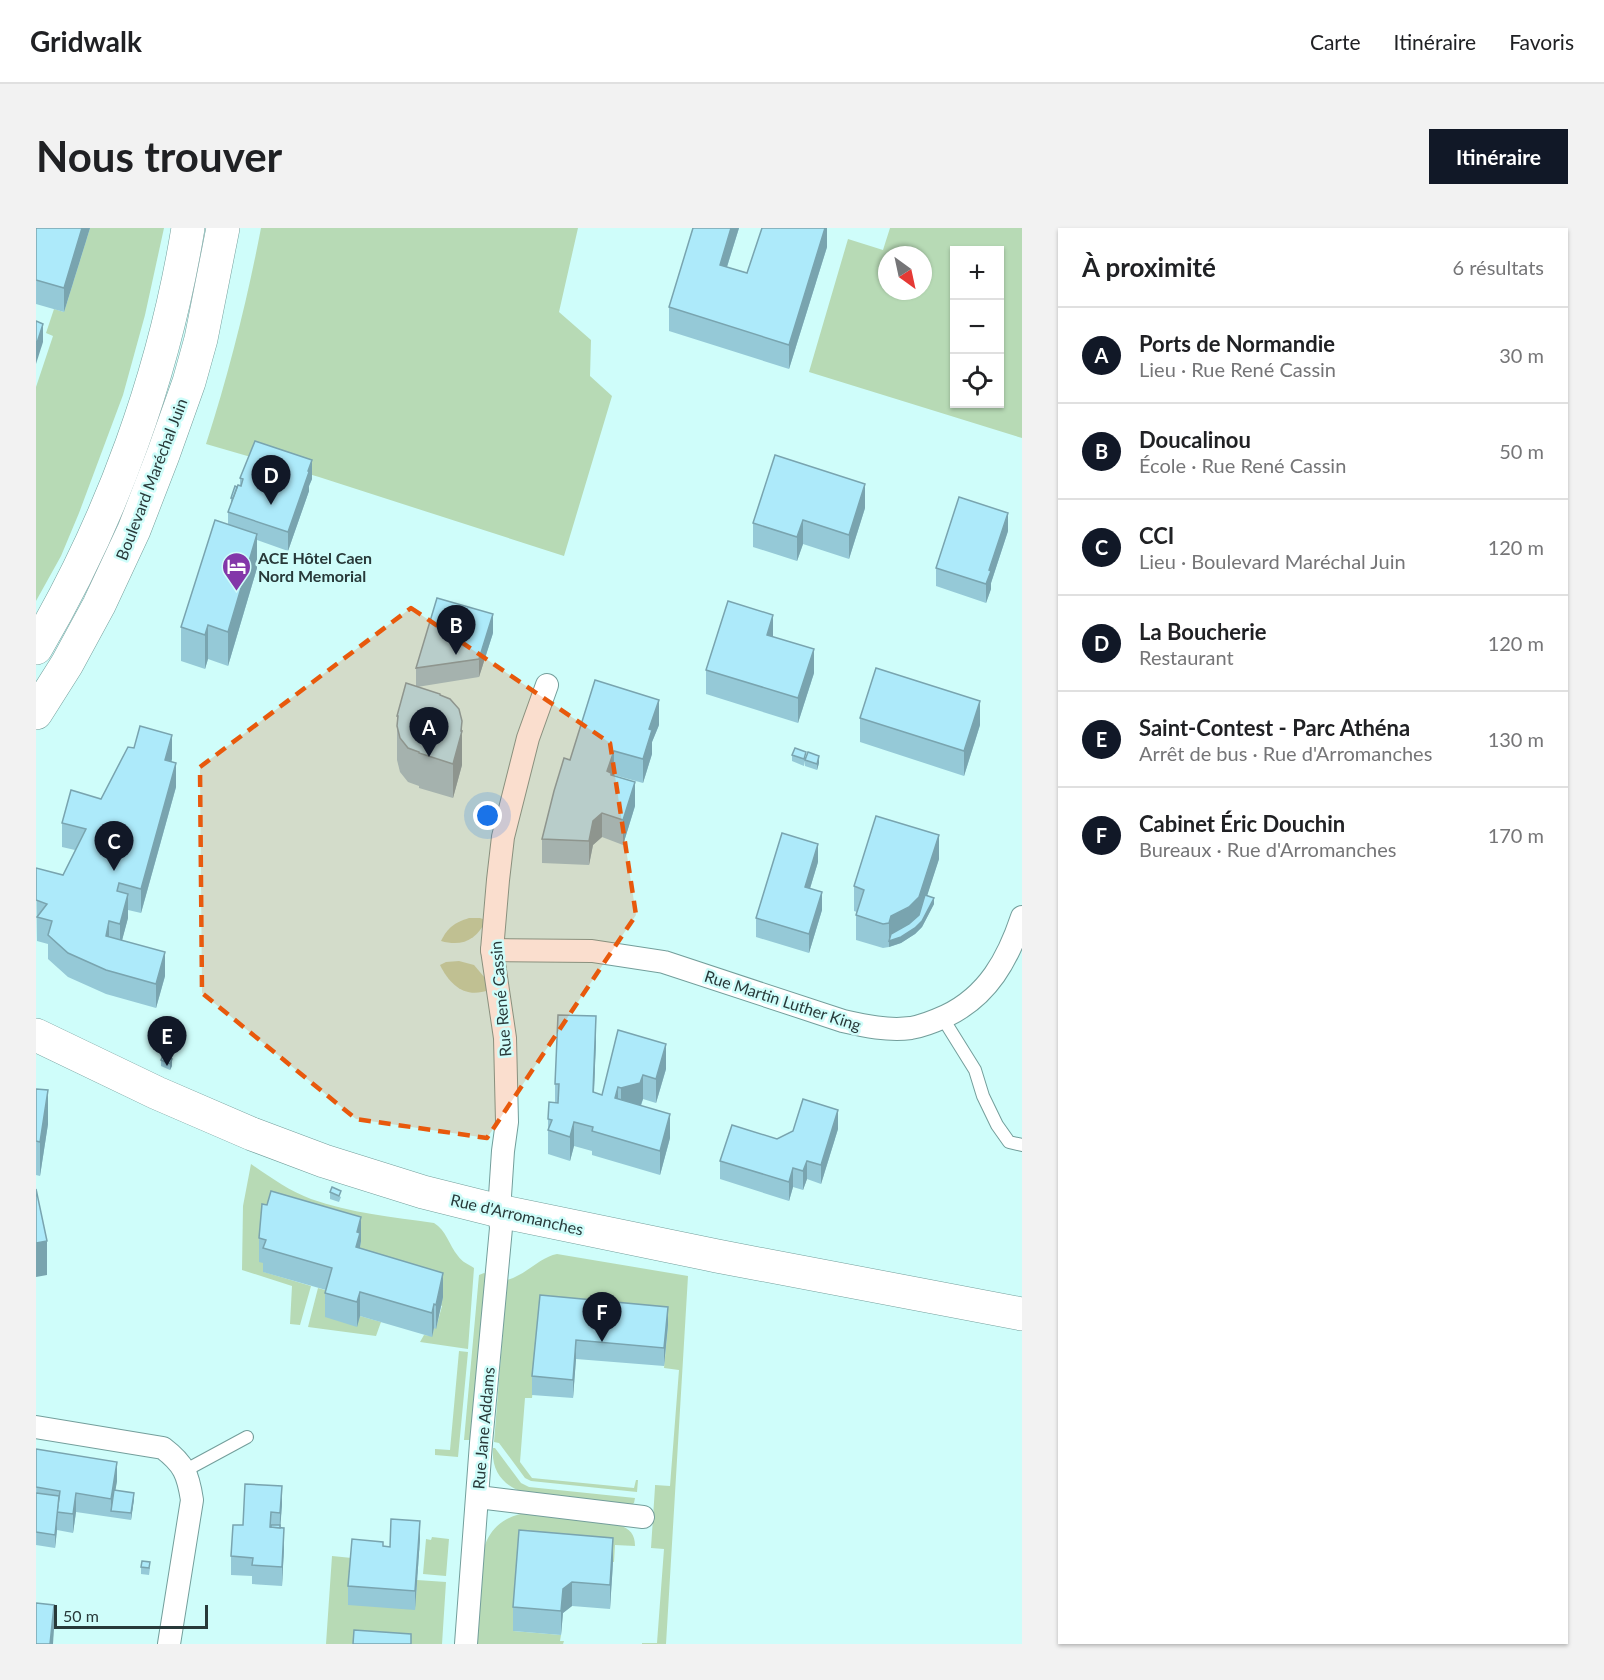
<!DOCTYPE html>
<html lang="fr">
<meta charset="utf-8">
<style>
:root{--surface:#fff;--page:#f2f2f2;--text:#202124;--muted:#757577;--line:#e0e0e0;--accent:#111827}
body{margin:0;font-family:Lato,sans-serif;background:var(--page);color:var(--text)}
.controls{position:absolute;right:18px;top:18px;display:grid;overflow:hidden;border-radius:0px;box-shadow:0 2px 4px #0004}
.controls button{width:54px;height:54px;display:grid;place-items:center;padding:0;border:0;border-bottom:2px solid var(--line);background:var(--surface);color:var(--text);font:30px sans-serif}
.compass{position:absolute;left:842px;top:18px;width:54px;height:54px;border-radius:50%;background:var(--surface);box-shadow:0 2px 4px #0004;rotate:147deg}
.scale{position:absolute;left:18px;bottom:15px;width:154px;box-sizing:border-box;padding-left:6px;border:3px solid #283939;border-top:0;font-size:16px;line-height:21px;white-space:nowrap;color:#283939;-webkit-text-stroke:4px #cffdfa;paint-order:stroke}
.you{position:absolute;left:452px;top:588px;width:21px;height:21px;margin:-15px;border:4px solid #fff;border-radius:50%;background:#1a73e8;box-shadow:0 0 0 9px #1a73e833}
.badge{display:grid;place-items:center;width:39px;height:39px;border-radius:50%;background:var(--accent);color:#fff;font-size:20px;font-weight:700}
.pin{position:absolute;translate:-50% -50px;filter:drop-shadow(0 2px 3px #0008)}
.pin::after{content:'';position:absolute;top:32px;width:21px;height:18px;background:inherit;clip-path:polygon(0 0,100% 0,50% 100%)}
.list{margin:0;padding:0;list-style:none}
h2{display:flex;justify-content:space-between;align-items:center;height:78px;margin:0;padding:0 24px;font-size:26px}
h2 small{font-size:20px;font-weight:400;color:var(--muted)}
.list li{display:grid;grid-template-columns:39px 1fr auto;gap:18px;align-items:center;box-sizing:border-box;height:96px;padding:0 24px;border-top:2px solid var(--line)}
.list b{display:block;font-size:22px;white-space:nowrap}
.list p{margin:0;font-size:20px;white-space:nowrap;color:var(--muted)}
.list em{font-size:20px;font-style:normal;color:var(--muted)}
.icon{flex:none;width:33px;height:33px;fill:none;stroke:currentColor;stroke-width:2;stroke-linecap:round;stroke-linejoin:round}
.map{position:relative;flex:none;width:986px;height:1416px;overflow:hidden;border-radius:0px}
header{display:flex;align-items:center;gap:36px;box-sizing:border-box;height:84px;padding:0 30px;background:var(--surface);border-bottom:2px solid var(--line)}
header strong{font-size:28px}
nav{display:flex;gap:33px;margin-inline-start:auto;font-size:21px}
.intro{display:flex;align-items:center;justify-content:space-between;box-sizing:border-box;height:144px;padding:0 36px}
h1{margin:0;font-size:42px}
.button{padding:15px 27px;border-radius:0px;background:var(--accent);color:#fff;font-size:21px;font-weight:700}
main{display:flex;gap:36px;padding:0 36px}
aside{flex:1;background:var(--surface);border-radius:0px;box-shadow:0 2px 4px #0004}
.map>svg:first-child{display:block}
.green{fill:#b7dab5;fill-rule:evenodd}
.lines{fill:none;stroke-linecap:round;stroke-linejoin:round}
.lane-casing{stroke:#739e9b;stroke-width:14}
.street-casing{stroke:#739e9b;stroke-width:24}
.secondary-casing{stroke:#739e9b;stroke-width:34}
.lane{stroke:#fff;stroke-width:12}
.street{stroke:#fff;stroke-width:22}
.secondary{stroke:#fff;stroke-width:33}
.wall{fill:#95c9d7}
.shaded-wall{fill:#79a4af}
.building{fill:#adeafa;stroke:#79a4af;stroke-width:1.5}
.marked{fill:#e8590c;fill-opacity:0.2;stroke:#e8590c;stroke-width:4.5;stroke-dasharray:12 8;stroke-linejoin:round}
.labels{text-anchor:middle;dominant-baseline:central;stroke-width:5;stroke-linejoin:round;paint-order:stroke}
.street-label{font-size:16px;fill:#283939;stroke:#cffdfa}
.poi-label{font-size:16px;font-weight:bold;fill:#283939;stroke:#cffdfa;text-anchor:start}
</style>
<header>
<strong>Gridwalk</strong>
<nav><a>Carte</a><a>Itinéraire</a><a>Favoris</a></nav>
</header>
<div class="intro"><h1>Nous trouver</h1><a class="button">Itinéraire</a></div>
<main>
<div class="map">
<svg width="986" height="1416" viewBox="0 0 986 1416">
<rect width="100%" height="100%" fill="#cffdfa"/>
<g class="green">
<path d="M54 0H128L109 87 87 167 43 285 25 328 0 373V159L17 108 10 105 18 81 28 84Z"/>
<path d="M225 0H542L523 84 555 112 554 148 576 168 528 328 283 249 170 216C193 145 211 73 225 0Z"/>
<path d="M854 0H986V210L773 144 812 11 847 22ZM918 22H963V176H918ZM851 27H887V63H851Z"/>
<path d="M433 690H444L450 692C441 712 426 719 405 713 412 699 418 695 433 690Z"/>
<path d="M423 733 438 737 449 750 453 762C429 771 414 757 404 737L410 734Z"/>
<path d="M215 936C234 949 253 963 275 971 314 985 357 989 398 995 410 1002 413 1017 422 1028 426 1034 432 1036 438 1040L432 1121 384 1114 388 1107 396 1108 398 1100H400L406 1078 321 1028 325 1013 230 1036 228 1044 275 1058 264 1097 254 1096 256 1058 206 1042 207 978Z"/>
<path d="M521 1026 652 1048 630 1416H606V1415H621L628 1321 615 1320 619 1259V1257L634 1258 643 1142 628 1140 632 1097 504 1086 496 1170H489L484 1234 496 1250 598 1260 600 1252H602L601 1264 495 1253 489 1250 463 1215 458 1214 471 1052C490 1047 504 1029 521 1026Z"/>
<path d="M448 1045 450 1046 437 1212H428L443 1047Z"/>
<path d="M282 1060 296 1064 324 1088 345 1094 340 1108 272 1099Z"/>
<path d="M423 1123 432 1124 422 1229 399 1227V1221L414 1222Z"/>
<path d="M457 1220H459L485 1255 493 1259 599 1270 598 1275 594 1278 489 1265C467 1258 455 1243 457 1220Z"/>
<path d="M494 1284 583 1297C594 1301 599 1306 599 1318L579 1317 578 1334 483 1327 477 1403 525 1407 524 1413H528L527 1416H440L448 1320C455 1297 472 1287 494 1284Z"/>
<path d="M396 1309 413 1311 410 1348 387 1346 390 1311 395 1312Z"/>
<path d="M296 1328 316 1330 379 1382 381 1352 410 1354 406 1416H290Z"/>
</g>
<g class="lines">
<defs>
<g id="lane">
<path d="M906 789 939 842 947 868 961 897 973 914 986 917"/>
<path d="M150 1242 211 1209"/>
</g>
<g id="street">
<path d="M456 722 556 723 628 734 807 793C829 798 852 803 875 800 887 798 899 793 910 788 952 768 972 731 986 689"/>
<path d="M0 1199 127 1220C148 1236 152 1246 156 1272L133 1416"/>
<path d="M442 1269 607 1289"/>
<path d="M430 1416 445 1215 465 1000 463 983 467 923 471 894 469 810 456 722 462 652 467 609 492 510 511 457"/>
</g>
<g id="secondary">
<path d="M0 420C76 291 128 147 152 0"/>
<path d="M0 485 31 436 63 377 98 302 127 227 153 154 165 111 187 0"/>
<path d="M0 807 121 865 216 906 288 933 387 964 463 983 681 1028 986 1086"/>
</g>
</defs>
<use href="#lane" class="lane-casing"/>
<use href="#street" class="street-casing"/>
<use href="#secondary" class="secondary-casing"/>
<use href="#lane" class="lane"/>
<use href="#street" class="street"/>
<use href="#secondary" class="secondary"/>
</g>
<g class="wall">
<path d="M0 0H54L28 84 0 76Z"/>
<path d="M657 0H703L691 39 711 45 791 0V19L753 141 633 103V79Z"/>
<path d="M204 250 276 251 273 258V263L252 323 221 312V340L192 438 172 431 169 441 145 433V399L192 296V284L195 276V270L201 259 204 257Z"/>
<path d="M829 280 813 331 767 316 761 333 717 319V295Z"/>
<path d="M972 303 955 355V361L950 375 900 358V340Z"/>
<path d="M457 405 443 449 381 459 404 467 426 493V537L417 570 383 560V558L372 554 364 544 361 532V488L380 458V440Z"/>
<path d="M737 409 778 445 762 495 670 466V442Z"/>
<path d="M824 490 944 497 928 548 824 514Z"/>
<path d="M623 497 616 514V526L607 555 578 547V548L599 578 587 617 566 609 557 617 553 637 506 635V611L534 532Z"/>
<path d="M756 527 770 529 783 535 781 542 769 538V533L768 538 756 533Z"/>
<path d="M136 531 135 534 140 559 105 685 92 682V690L86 712 129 748 120 780 70 766 32 749 12 731V716L1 713 0 640 27 647 39 622 26 619V595L65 571Z"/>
<path d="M903 631 891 667 898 676 886 699 879 706 865 715 853 719 847 720 820 712V687L821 684 818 683V658Z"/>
<path d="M782 634 774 660 786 682 773 725 720 709V690Z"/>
<path d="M582 802 630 841 620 875 607 871 605 878 634 910 624 947 556 927V923L538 918 534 933 512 926V891L519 875V856L560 812 558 864 566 867Z"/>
<path d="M125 832 136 838 134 842 125 838Z"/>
<path d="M0 861 12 896 4 948 0 947Z"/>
<path d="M802 901 785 956 771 951 767 962 757 959 753 973 684 951V933L741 911Z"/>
<path d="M294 964 305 969 303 974 294 971Z"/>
<path d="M223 1010 325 1013 324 1020 407 1069 400 1101 398 1100 396 1109 324 1088 321 1099 289 1089V1065L290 1062 227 1044V1035L223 1034Z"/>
<path d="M504 1067 632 1097 628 1138 540 1131 537 1170 496 1167V1148Z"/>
<path d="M0 1221 81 1253 79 1262 98 1271 95 1292 40 1284 37 1305 21 1302 19 1320 0 1317Z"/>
<path d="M246 1276 244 1300 248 1319 246 1358 216 1356V1348L195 1347V1328L207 1297Z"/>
<path d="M384 1311 379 1382 312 1377V1358L354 1319Z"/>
<path d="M577 1334 574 1381 536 1378 527 1385 525 1407 477 1403V1379Z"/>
<path d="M105 1339 114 1340 113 1347 105 1346Z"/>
</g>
<g class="shaded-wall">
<path d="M46 0H54L28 84V60Z"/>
<path d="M695 0H703L684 61V37Z"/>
<path d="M789 0H791V19L753 141V117Z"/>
<path d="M7 96V114L0 136V118Z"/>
<path d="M276 232V251L273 258V263L252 323V304Z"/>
<path d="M829 256V280L813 331V307Z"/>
<path d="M972 285V303L955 355V361L950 375V356L953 342Z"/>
<path d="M767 292V316L761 333V309Z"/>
<path d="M221 306V340L192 438V404Z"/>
<path d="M457 386V405L443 449V431Z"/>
<path d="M737 387V411L731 407Z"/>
<path d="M172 397V431L169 441V407Z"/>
<path d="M778 421V445L762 495V470Z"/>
<path d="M623 472V497L616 514V526L607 555V531L613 501Z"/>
<path d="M944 473V497L928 548V523Z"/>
<path d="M426 493V537L417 570V536Z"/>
<path d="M136 507V531L129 556V532Z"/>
<path d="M578 523V547L575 554 571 543Z"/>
<path d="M783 528V535L781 542V536Z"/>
<path d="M140 535V559L105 685V661Z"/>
<path d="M599 554V578L587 617V592Z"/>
<path d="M566 585V609L557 617 553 637V613L557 593Z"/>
<path d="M903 607V631L883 693 873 703 855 712 865 709 879 700 886 693 898 670V676L886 699 879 706 865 715 853 719V695L855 688 873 679 883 669Z"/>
<path d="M782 616V634L769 677V659Z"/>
<path d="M786 664V682L773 725V706Z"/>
<path d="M92 666V690L84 720V696Z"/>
<path d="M73 693V717L70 708Z"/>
<path d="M129 724V748L120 780V756Z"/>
<path d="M560 788V812L557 888V864Z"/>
<path d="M630 816V841L620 875V851Z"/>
<path d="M136 831V838L134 842V836Z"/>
<path d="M607 847V871L604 879 585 884V860Z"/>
<path d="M582 859V883L579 870Z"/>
<path d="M12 862V896L4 948V914Z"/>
<path d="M802 882V901L785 956V937Z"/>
<path d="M634 886V910L624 947V923Z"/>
<path d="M538 894V918L534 933V909Z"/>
<path d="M771 933V951L767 962V943Z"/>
<path d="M757 940V959L753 973V954Z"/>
<path d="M325 989V1013L324 1018V1029L320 1019 321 1004Z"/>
<path d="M11 1013V1047L0 1049V1015Z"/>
<path d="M407 1045V1069L400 1101V1077Z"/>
<path d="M324 1064V1088L321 1099V1074Z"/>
<path d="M398 1076V1100L396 1109V1085Z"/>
<path d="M632 1079V1097L628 1138V1120Z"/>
<path d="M540 1112V1131L537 1170V1152Z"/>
<path d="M81 1234V1253L76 1283H75V1289V1271Z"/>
<path d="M246 1258V1276L243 1318 244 1285Z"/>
<path d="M40 1265V1284L37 1305V1286Z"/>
<path d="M98 1265V1271L95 1292V1285Z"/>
<path d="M21 1293V1302L19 1320V1307Z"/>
<path d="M384 1293V1311L379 1382V1363Z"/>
<path d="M248 1300V1319L246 1358V1339Z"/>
<path d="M577 1310V1334L574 1381V1357Z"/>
<path d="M536 1354V1378L527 1385 525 1407V1383L527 1361Z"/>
<path d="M18 1377V1401L17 1416H14Z"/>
</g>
<g class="building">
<path d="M0 0H46L28 60 0 52Z"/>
<path d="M657 0H695L684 37 711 45 726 0H789L753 117 633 79Z"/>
<path d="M0 93 7 96 0 118Z"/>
<path d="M219 213 276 232 272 243 273 244 252 304 192 284 202 257 205 258 207 251 204 250Z"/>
<path d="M739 227 829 256 813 307 767 292 761 309 717 295Z"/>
<path d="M199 258 201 259 197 270H195Z"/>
<path d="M923 269 972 285 953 342 955 343 950 356 900 340Z"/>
<path d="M179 292 221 306 192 404 172 397 169 407 145 399Z"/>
<path d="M401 370 457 386 443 431 380 440Z"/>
<path d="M692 373 737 387 731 407 778 421 762 470 670 442Z"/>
<path d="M840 440 944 473 928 523 824 490Z"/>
<path d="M559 452 623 472 613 501 616 502 607 531 578 523 571 543 575 545V547L599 554 587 592 566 585 557 593 553 613 506 611 518 563 528 530 534 532Z"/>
<path d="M370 455 404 466V467L414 471 423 481 426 493 425 503H426L417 536 383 525V524L372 520 364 510 361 498 362 488H361Z"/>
<path d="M104 498 136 507 129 532 140 535 105 661 83 655 81 663 92 666 84 696 73 693 70 708 129 724 120 756 70 742 32 725 12 707 16 693 1 689 11 676 0 672V640L27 647 50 601 26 595 35 562 65 571 92 519 98 520Z"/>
<path d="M759 520 770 524 768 531 756 527Z"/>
<path d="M772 524 783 528 781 536 769 532Z"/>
<path d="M840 588 903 607 883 669 873 679 855 688 853 695 847 696 820 687 828 662 818 658Z"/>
<path d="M746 605 782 616 769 659 786 664 773 706 720 690Z"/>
<path d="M889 667 898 670 886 693 879 700 865 709 853 713 855 706 873 696 883 687Z"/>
<path d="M522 787 560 788 557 864 566 867 582 802 630 816 620 851 607 847 604 855 585 860 582 859 579 870 634 886 624 923 556 903 557 899 538 894 534 909 512 902 516 892 512 891 513 874 522 875 523 856H519Z"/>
<path d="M127 827 136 831 134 836 125 832Z"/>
<path d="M0 861 12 862 4 914 0 913Z"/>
<path d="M767 871 802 882 785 937 771 933 767 943 757 940 753 954 684 933 696 897 741 911 757 903Z"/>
<path d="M296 959 305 963 303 968 294 964Z"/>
<path d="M0 961 11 1013 0 1015Z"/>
<path d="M235 963 325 989 321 1004 324 1005 320 1019 407 1045 400 1077 398 1076 396 1085 324 1064 321 1074 289 1065 296 1040 227 1020 230 1012 223 1010 226 976 231 977Z"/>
<path d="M504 1067 632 1079 628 1120 540 1112 537 1152 496 1148Z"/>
<path d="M0 1221 81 1234 75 1271 40 1265 37 1286 21 1284 24 1263 0 1259Z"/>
<path d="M209 1256 246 1258 244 1285 235 1284 234 1299 248 1300 246 1339 216 1337 217 1330 195 1328 197 1297H207Z"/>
<path d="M78 1262 98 1265 95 1285 75 1283Z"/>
<path d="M0 1265 23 1268 19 1307 0 1304Z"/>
<path d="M355 1291 384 1293 379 1363 312 1358 316 1311 347 1314V1318L354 1319Z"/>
<path d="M235 1297H244V1300L235 1299Z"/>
<path d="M483 1302 577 1310 574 1357 536 1354 527 1361 525 1383 477 1379Z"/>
<path d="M106 1333 114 1334 113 1340 105 1339Z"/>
<path d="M0 1375 18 1377 14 1416H0Z"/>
<path d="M318 1402 375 1406V1416H317Z"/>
</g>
<path class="marked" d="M375 380 574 515 600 687 451 910 320 891 166 765 164 539Z"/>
<defs>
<symbol id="hotel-pin" viewBox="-11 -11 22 30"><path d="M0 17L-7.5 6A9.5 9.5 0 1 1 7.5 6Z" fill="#8337a9" stroke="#cffdfa"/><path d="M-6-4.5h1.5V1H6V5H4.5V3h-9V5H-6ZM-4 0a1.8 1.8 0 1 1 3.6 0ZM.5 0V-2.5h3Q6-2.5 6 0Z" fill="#fff"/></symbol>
</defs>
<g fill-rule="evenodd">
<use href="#hotel-pin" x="184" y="322" width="33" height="45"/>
</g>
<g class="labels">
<g class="street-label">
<text transform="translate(115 251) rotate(-69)">Boulevard Maréchal Juin</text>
<text transform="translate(464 771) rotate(-95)">Rue René Cassin</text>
<text transform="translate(747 772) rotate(18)">Rue Martin Luther King</text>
<text transform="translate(481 986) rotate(13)">Rue d'Arromanches</text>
<text transform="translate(447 1200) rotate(-85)">Rue Jane Addams</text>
</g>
<g class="poi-label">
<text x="222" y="329">ACE Hôtel Caen<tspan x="222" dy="18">Nord Memorial</tspan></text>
</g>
</g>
</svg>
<div class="controls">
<button>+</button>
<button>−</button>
<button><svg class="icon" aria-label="locate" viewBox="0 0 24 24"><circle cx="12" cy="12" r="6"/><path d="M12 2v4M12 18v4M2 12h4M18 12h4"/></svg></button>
</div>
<svg class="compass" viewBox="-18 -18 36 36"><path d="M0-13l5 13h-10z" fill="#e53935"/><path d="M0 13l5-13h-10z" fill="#757577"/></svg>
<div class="scale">50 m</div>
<div class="you"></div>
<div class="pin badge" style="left:393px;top:529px">A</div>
<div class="pin badge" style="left:420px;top:427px">B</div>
<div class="pin badge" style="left:78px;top:643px">C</div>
<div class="pin badge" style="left:235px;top:277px">D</div>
<div class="pin badge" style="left:131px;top:838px">E</div>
<div class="pin badge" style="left:566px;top:1114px">F</div>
</div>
<aside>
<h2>À proximité<small>6 résultats</small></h2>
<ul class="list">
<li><span class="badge">A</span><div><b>Ports de Normandie</b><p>Lieu · Rue René Cassin</p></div><em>30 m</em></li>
<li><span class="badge">B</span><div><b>Doucalinou</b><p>École · Rue René Cassin</p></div><em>50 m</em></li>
<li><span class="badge">C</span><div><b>CCI</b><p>Lieu · Boulevard Maréchal Juin</p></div><em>120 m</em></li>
<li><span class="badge">D</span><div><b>La Boucherie</b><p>Restaurant</p></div><em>120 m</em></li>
<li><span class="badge">E</span><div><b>Saint-Contest - Parc Athéna</b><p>Arrêt de bus · Rue d'Arromanches</p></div><em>130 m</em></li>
<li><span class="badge">F</span><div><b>Cabinet Éric Douchin</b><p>Bureaux · Rue d'Arromanches</p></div><em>170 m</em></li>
</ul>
</aside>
</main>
